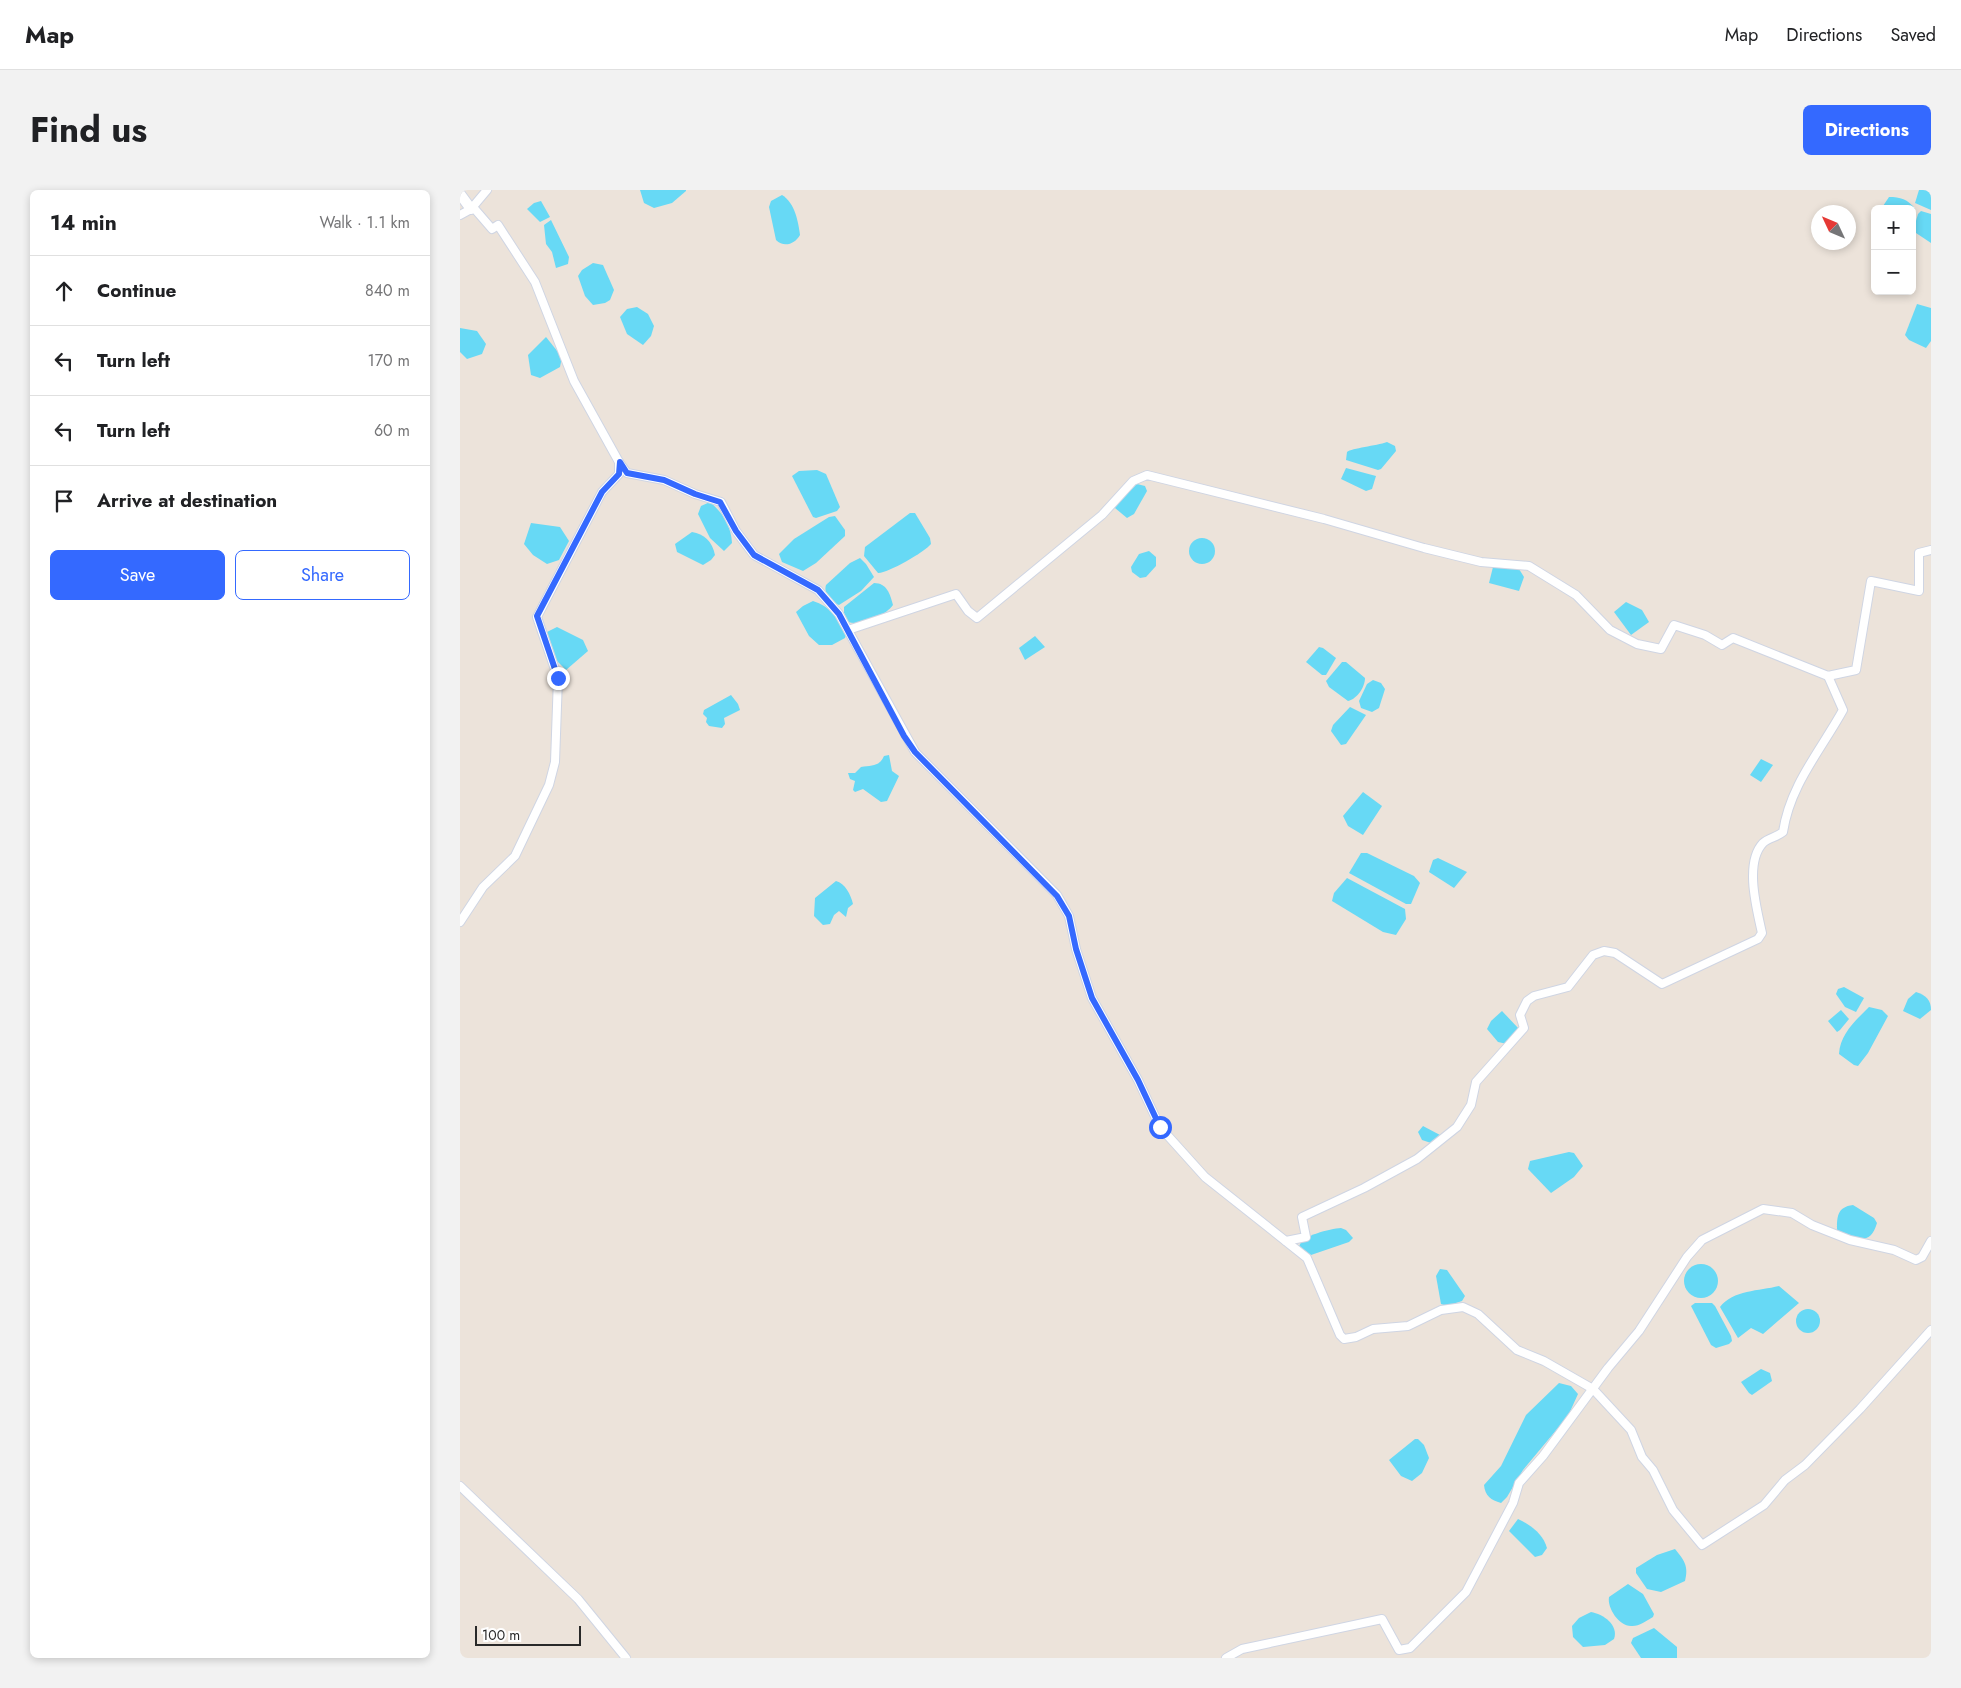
<!DOCTYPE html>
<meta charset="utf-8">
<style>
:root{--surface:#fff;--page:#f2f2f2;--text:#202124;--muted:#757577;--line:#e0e0e0;--accent:#3469ff}
body{margin:0;font-family:Jost,sans-serif;background:var(--page);color:var(--text)}
.controls{position:absolute;right:15px;top:15px;display:grid;overflow:hidden;border-radius:8px;box-shadow:0 2px 8px #0003}
.controls button{width:45px;height:45px;display:grid;place-items:center;padding:0;border:0;border-bottom:1px solid var(--line);background:var(--surface);color:var(--text);font:25px sans-serif}
.compass{position:absolute;left:1351px;top:15px;width:45px;height:45px;border-radius:50%;background:var(--surface);box-shadow:0 2px 8px #0003;rotate:314deg}
.scale{position:absolute;left:15px;bottom:12px;width:106px;box-sizing:border-box;padding-left:5px;border:2px solid #292929;border-top:0;font-size:14px;line-height:18px;white-space:nowrap;color:#292929;-webkit-text-stroke:4px #fff;paint-order:stroke}
.stop{position:absolute;width:15px;height:15px;margin:-11px;border:4px solid #3469ff;border-radius:50%;background:#fff}
.stop.end{background:#3469ff;border-color:#fff;box-shadow:0 1px 5px #0008}
.list{margin:0;padding:0;list-style:none}
h2{display:flex;justify-content:space-between;align-items:center;height:65px;margin:0;padding:0 20px;font-size:21px}
h2 small{font-size:16px;font-weight:400;color:var(--muted)}
.list li{display:grid;grid-template-columns:32px 1fr auto;gap:15px;align-items:center;box-sizing:border-box;height:70px;padding:0 20px;border-top:1px solid var(--line)}
.list b{display:block;font-size:19px;white-space:nowrap}
.list em{font-size:16px;font-style:normal;color:var(--muted)}
.actions{display:flex;gap:10px;padding:15px 20px}
.actions a{flex:1;padding:11px 0;border:1px solid var(--accent);border-radius:8px;text-align:center;font-size:18px;color:var(--accent)}
.actions .main{background:var(--accent);color:#fff}
.icon{flex:none;width:28px;height:28px;fill:none;stroke:currentColor;stroke-width:2;stroke-linecap:round;stroke-linejoin:round}
.map{position:relative;flex:none;width:1471px;height:1468px;overflow:hidden;border-radius:8px}
header{display:flex;align-items:center;gap:30px;box-sizing:border-box;height:70px;padding:0 25px;background:var(--surface);border-bottom:1px solid var(--line)}
header strong{font-size:24px}
nav{display:flex;gap:28px;margin-inline-start:auto;font-size:18px}
.intro{display:flex;align-items:center;justify-content:space-between;box-sizing:border-box;height:120px;padding:0 30px}
h1{margin:0;font-size:35px}
.button{padding:12px 22px;border-radius:8px;background:var(--accent);color:#fff;font-size:18px;font-weight:700}
main{display:flex;gap:30px;padding:0 30px}
aside{flex:1;background:var(--surface);border-radius:8px;box-shadow:0 2px 8px #0003}
.map>svg:first-child{display:block}
.water{fill:#67d9f5}
.lines{fill:none;stroke-linecap:round;stroke-linejoin:round}
.minor-casing{stroke:#cfd5e3;stroke-width:10}
.tertiary-casing{stroke:#cfd5e3;stroke-width:12}
.minor{stroke:#fff;stroke-width:8}
.tertiary{stroke:#fff;stroke-width:10}
.route{stroke:#3469ff;stroke-width:6}
</style>
<header>
<strong>Map</strong>
<nav><a>Map</a><a>Directions</a><a>Saved</a></nav>
</header>
<div class="intro"><h1>Find us</h1><a class="button">Directions</a></div>
<main>
<aside>
<h2>14 min<small>Walk · 1.1 km</small></h2>
<ul class="list">
<li><svg class="icon" aria-label="ahead" viewBox="0 0 24 24"><path d="M12 20V5M6 11l6-6 6 6"/></svg><div><b>Continue</b></div><em>840 m</em></li>
<li><svg class="icon" aria-label="left" viewBox="0 0 24 24"><path d="M17 20v-9H6M10 6l-5 5 5 5"/></svg><div><b>Turn left</b></div><em>170 m</em></li>
<li><svg class="icon" aria-label="left" viewBox="0 0 24 24"><path d="M17 20v-9H6M10 6l-5 5 5 5"/></svg><div><b>Turn left</b></div><em>60 m</em></li>
<li><svg class="icon" aria-label="arrive" viewBox="0 0 24 24"><path d="M6 21V4h12l-3 4 3 4H6"/></svg><div><b>Arrive at destination</b></div></li>
</ul>
<div class="actions"><a class="main">Save</a><a>Share</a></div>
</aside>
<div class="map">
<svg width="1471" height="1468" viewBox="0 0 1471 1468">
<rect width="100%" height="100%" fill="#ece3da"/>
<g class="water">
<path d="M180 0H226V1L212 13 194 18 184 13Z"/>
<path d="M1459 0H1471V20L1455 13Z"/>
<path d="M322 5C335 13 338 31 340 45 335 54 324 58 316 50L309 17 311 11Z"/>
<path d="M1429 7C1440 7 1448 9 1455 19L1452 29V19H1421Z"/>
<path d="M81 11 90 27 80 32 67 19 74 13Z"/>
<path d="M1461 21 1471 24V53L1453 41 1458 24Z"/>
<path d="M91 30 109 67 108 74 96 78 92 62 86 54 84 35Z"/>
<path d="M133 73 143 75 154 100 150 110 145 113 133 115 125 106 118 86 122 80Z"/>
<path d="M1457 114 1471 118V151L1466 158 1449 150 1445 145Z"/>
<path d="M177 117 188 124 194 136 191 146 183 155 167 144 160 127 167 119Z"/>
<path d="M0 138 17 141 26 154 22 164 7 169 0 162Z"/>
<path d="M86 147 102 167 100 177 80 188 71 185 68 165Z"/>
<path d="M927 252 935 256 936 261 921 279 918 280 886 270 887 262C892 258 916 256 927 252Z"/>
<path d="M886 278 916 286 912 299 906 301 881 289Z"/>
<path d="M357 280 366 284 380 317 377 321 356 328 353 327 332 286 339 281Z"/>
<path d="M677 294 685 296 687 301 674 324 667 328 655 318 654 315Z"/>
<path d="M250 312C263 323 271 336 272 353L264 361 250 348 238 324 241 316Z"/>
<path d="M450 323H455L470 348 471 354C465 362 426 384 418 383L404 366 405 357Z"/>
<path d="M375 326 385 340V346L356 373 343 381 322 372 319 364 334 349 369 327Z"/>
<path d="M71 333 100 337 109 351 99 370 87 374 73 365 64 354Z"/>
<path d="M232 342C244 344 252 351 255 365L251 370 243 375 217 362 215 354Z"/>
<circle cx="742" cy="361" r="13"/>
<path d="M689 361 696 367V376L686 387 680 388 672 382 671 377 679 364Z"/>
<path d="M400 368 406 374 414 387 401 401 379 415C372 412 363 404 366 395L390 373Z"/>
<path d="M1038 376 1059 379 1064 387 1059 401 1029 393 1033 377Z"/>
<path d="M414 393C427 393 430 404 433 415 425 426 402 436 388 432L384 423V417Z"/>
<path d="M353 411C370 416 377 428 387 442L385 448 372 455H359L349 446 336 422 343 416Z"/>
<path d="M1166 412 1182 420 1189 432 1171 445 1154 422Z"/>
<path d="M97 437 123 450 128 461 106 480 96 470 85 443Z"/>
<path d="M575 446 585 457 565 470 559 458Z"/>
<path d="M859 457 863 458 876 468 866 485H862L846 472Z"/>
<path d="M882 472H886L905 488C905 497 897 509 888 511L869 497 866 491Z"/>
<path d="M913 490 921 493 925 499 919 518 912 522 901 518 899 511 907 494Z"/>
<path d="M271 505 278 514 280 520 264 528 265 534 262 538 249 536 246 532 247 528 243 524 244 520Z"/>
<path d="M890 517 906 525 886 554 881 555 871 541 873 535Z"/>
<path d="M429 565 432 581 439 586 427 611 421 612 403 599 395 602 393 600 395 591 390 589 388 583H395L401 577C412 575 419 577 424 566Z"/>
<path d="M1301 569 1313 575 1301 592 1290 585Z"/>
<path d="M903 602 922 616 903 645 888 636 883 626Z"/>
<path d="M901 663H907L954 686 960 693 951 714H946L889 683Z"/>
<path d="M978 668 1007 682 994 698 969 682 973 670Z"/>
<path d="M887 688 945 719 946 729 936 745 923 742 872 711 874 703Z"/>
<path d="M376 691C385 693 391 705 393 714L388 718 386 727 379 721 374 725 370 734 363 735 354 726 355 708Z"/>
<path d="M1384 797 1404 808 1396 822 1385 817 1376 804 1378 799Z"/>
<path d="M1456 802C1466 805 1471 810 1471 820L1460 829 1443 821 1448 809Z"/>
<path d="M1409 817 1422 820 1428 826 1408 863 1398 876 1394 875 1379 864C1380 844 1396 830 1409 817Z"/>
<path d="M1381 820 1389 829 1380 840 1377 842 1368 831Z"/>
<path d="M1042 821 1059 839 1047 854 1038 852 1027 839 1031 831Z"/>
<path d="M963 936 980 945V947L971 953 962 950 958 942Z"/>
<path d="M1109 962 1114 963 1123 976 1114 987 1091 1003 1068 979 1070 971Z"/>
<path d="M1393 1015 1414 1028 1417 1033C1410 1058 1394 1048 1377 1040 1377 1027 1377 1017 1393 1015Z"/>
<path d="M881 1038 886 1040 893 1048 889 1052 851 1065 839 1057C841 1045 870 1039 881 1038Z"/>
<circle cx="1241" cy="1091" r="17"/>
<path d="M980 1079 987 1080 1005 1106 1002 1111 987 1116 981 1114 976 1086Z"/>
<path d="M1319 1096 1339 1113 1303 1144 1291 1138 1278 1148 1260 1117C1273 1100 1299 1101 1319 1096Z"/>
<path d="M1235 1113H1252L1255 1116 1271 1146 1272 1151 1269 1154 1256 1158 1251 1155 1231 1116Z"/>
<circle cx="1348" cy="1131" r="12"/>
<path d="M1301 1179 1310 1183 1312 1191 1292 1205 1289 1203 1281 1192Z"/>
<path d="M1099 1193 1111 1196 1118 1204 1108 1226 1063 1280 1047 1307 1041 1313C1031 1310 1025 1306 1024 1295L1041 1276 1066 1225Z"/>
<path d="M955 1249H958L964 1255 969 1268 962 1283 952 1291 941 1286 929 1270Z"/>
<path d="M1058 1329C1071 1335 1083 1344 1087 1358L1082 1365 1075 1367 1049 1341Z"/>
<path d="M1215 1359C1224 1370 1229 1376 1225 1391L1201 1402 1187 1399 1176 1383V1378L1197 1365Z"/>
<path d="M1168 1394 1183 1404 1194 1424 1193 1427C1186 1431 1178 1437 1171 1436 1159 1436 1147 1418 1149 1407Z"/>
<path d="M1131 1422C1143 1424 1159 1435 1154 1449L1145 1455 1123 1457 1113 1447 1112 1436 1119 1428Z"/>
<path d="M1194 1438 1217 1457V1468H1181L1171 1453 1173 1448Z"/>
</g>
<g class="lines">
<defs>
<g id="minor">
<path d="M0 25 11 19 27 0"/>
<path d="M159 272 167 283 204 290 235 304 261 312 276 341 294 365 358 400 379 424 455 562 597 705 609 726 616 759 632 808 678 890 700 937 745 987 847 1068 880 1145 884 1149 896 1147 913 1139 948 1136 981 1120 1003 1117 1018 1124 1057 1160 1084 1171 1133 1199 1171 1240 1182 1267 1193 1280 1213 1320 1242 1355 1304 1315 1325 1290 1345 1275 1400 1219 1471 1140"/>
<path d="M388 440 496 404 508 421 517 428 642 325 673 291 687 285 864 329 964 358 1021 372 1069 376 1116 405 1150 440 1177 454 1201 459 1214 435 1245 445 1262 455 1273 448 1368 486 1396 480 1411 391 1459 401V363L1471 360"/>
<path d="M0 732 23 697 55 666 89 595 95 572 98 488 77 427 142 302 159 284V272L114 191 75 92 38 35 32 39 13 17"/>
<path d="M826 1051 846 1047 842 1027 904 998 957 969 997 937 1011 915 1016 892 1064 838 1060 825 1067 811 1074 806 1108 797 1133 765 1144 761 1155 763 1202 794 1298 749 1302 743C1297 720 1284 673 1303 653 1308 648 1317 647 1323 642 1330 595 1361 560 1383 520L1368 486"/>
<path d="M0 1296 118 1409 166 1468"/>
<path d="M766 1468 782 1459 922 1429 939 1460 950 1458 1006 1402 1053 1313 1059 1293 1083 1266 1148 1178 1179 1141 1227 1067 1242 1050 1303 1019 1332 1023 1352 1035 1390 1050 1434 1060 1456 1070 1462 1067 1471 1051"/>
</g>
<path id="tertiary" d="M0 4 11 19"/>
</defs>
<use href="#minor" class="minor-casing"/>
<use href="#tertiary" class="tertiary-casing"/>
<use href="#minor" class="minor"/>
<use href="#tertiary" class="tertiary"/>
</g>
<g class="lines">
<path class="route" d="M98 488 77 426 142 302 159 284 160 272 167 283 204 290 235 304 260 312 276 341 294 365 358 400 379 424 444 546 455 562 597 706 609 726 616 759 632 808 678 890 700 937"/>
</g>
</svg>
<div class="controls">
<button>+</button>
<button>−</button>
</div>
<svg class="compass" viewBox="-18 -18 36 36"><path d="M0-13l5 13h-10z" fill="#e53935"/><path d="M0 13l5-13h-10z" fill="#757577"/></svg>
<div class="scale">100 m</div>
<div class="stop" style="left:700px;top:937px"></div>
<div class="stop end" style="left:98px;top:488px"></div>
</div>
</main>
